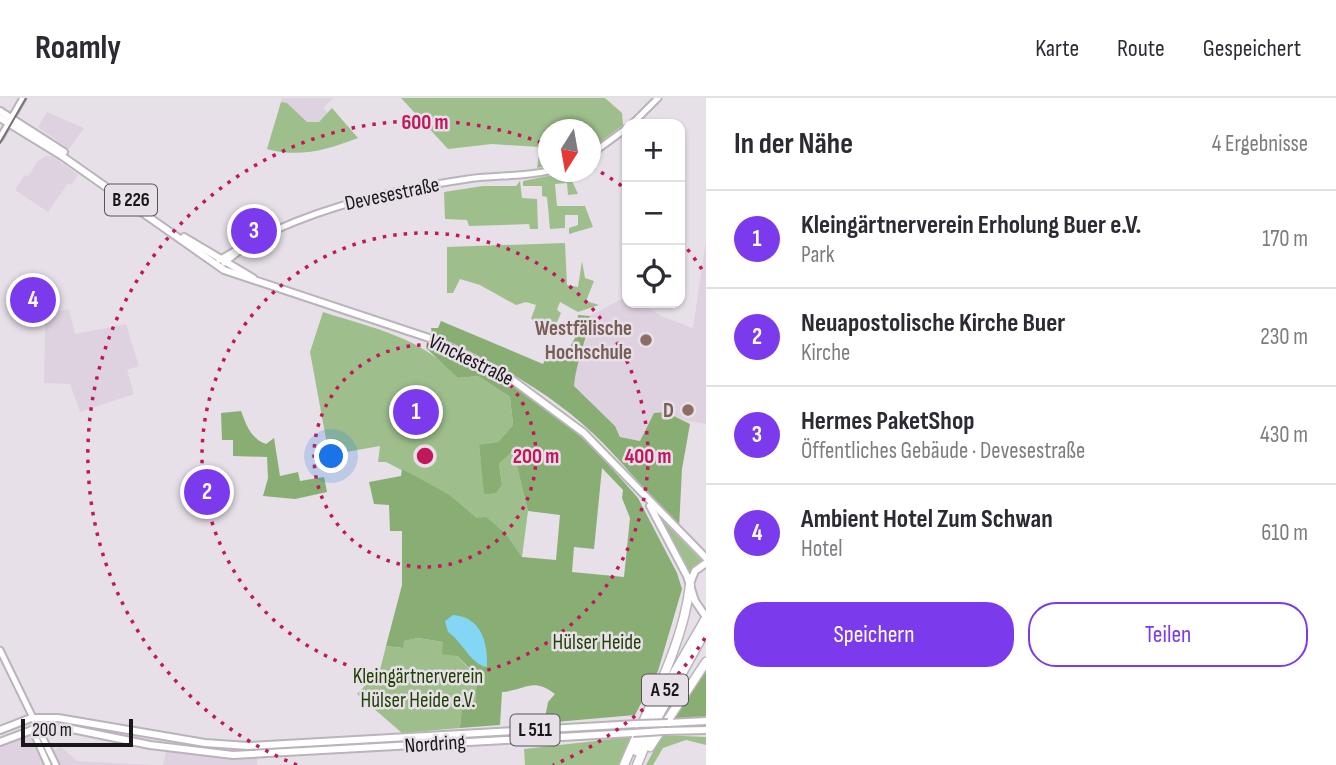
<!DOCTYPE html>
<html lang="de">
<meta charset="utf-8">
<style>
:root{--surface:#fff;--page:#f2f2f3;--text:#2b2b33;--muted:#7c7c81;--line:#e1e1e2;--accent:#7c3aed}
body{margin:0;font-family:"Sofia Sans Condensed",sans-serif;background:var(--page);color:var(--text)}
.controls{position:absolute;right:21px;top:21px;display:grid;overflow:hidden;border-radius:14px;box-shadow:0 2px 5px #0004}
.controls button{width:63px;height:63px;display:grid;place-items:center;padding:0;border:0;border-bottom:2px solid var(--line);background:var(--surface);color:var(--text);font:35px sans-serif}
.compass{position:absolute;left:538px;top:21px;width:63px;height:63px;border-radius:50%;background:var(--surface);box-shadow:0 2px 5px #0004;rotate:191deg}
.scale{position:absolute;left:21px;bottom:18px;width:112px;box-sizing:border-box;padding-left:7px;border:4px solid #1a171a;border-top:0;font-size:19px;line-height:24px;white-space:nowrap;color:#1a171a;-webkit-text-stroke:5px #e7e0e8;paint-order:stroke}
.you{position:absolute;left:332px;top:359px;width:24px;height:24px;margin:-18px;border:5px solid #fff;border-radius:50%;background:#1a73e8;box-shadow:0 0 0 10px #1a73e833}
.badge{display:grid;place-items:center;width:46px;height:46px;border-radius:50%;background:var(--accent);color:#fff;font-size:23px;font-weight:700}
.pin{position:absolute;translate:-50% -50%;border:4px solid #fff;box-shadow:0 2px 7px #0006}
.list{margin:0;padding:0;list-style:none}
h2{display:flex;justify-content:space-between;align-items:center;height:91px;margin:0;padding:0 28px;font-size:30px}
h2 small{font-size:23px;font-weight:400;color:var(--muted)}
.list li{display:grid;grid-template-columns:46px 1fr auto;gap:21px;align-items:center;box-sizing:border-box;height:98px;padding:0 28px;border-top:2px solid var(--line)}
.list b{display:block;font-size:26px;white-space:nowrap}
.list p{margin:0;font-size:23px;white-space:nowrap;color:var(--muted)}
.list em{font-size:23px;font-style:normal;color:var(--muted)}
.actions{display:flex;gap:14px;padding:21px 28px}
.actions a{flex:1;padding:16px 0;border:2px solid var(--accent);border-radius:28px;text-align:center;font-size:24px;color:var(--accent)}
.actions .main{background:var(--accent);color:#fff}
.icon{flex:none;width:38px;height:38px;fill:none;stroke:currentColor;stroke-width:2;stroke-linecap:round;stroke-linejoin:round}
.map{position:relative;flex:none;width:706px;height:667px;overflow:hidden}
header{display:flex;align-items:center;gap:42px;box-sizing:border-box;height:98px;padding:0 35px;background:var(--surface);border-bottom:2px solid var(--line)}
header strong{font-size:33px}
nav{display:flex;gap:38px;margin-inline-start:auto;font-size:24px}
main{display:flex}
aside{flex:1;background:var(--surface)}
.map>svg:first-child{display:block}
.built{fill:#dfd2e0}
.green{fill:#9ebf8c}
.forest{fill:#88ae74;fill-rule:evenodd}
.water{fill:#83d7f4}
.lines{fill:none;stroke-linecap:round;stroke-linejoin:round}
.secondary-casing{stroke:#bab3bb;stroke-width:9}
.primary-casing{stroke:#bab3bb;stroke-width:10}
.highway-casing{stroke:#bab3bb;stroke-width:11}
.secondary{stroke:#fff;stroke-width:5}
.primary{stroke:#fff;stroke-width:6}
.highway{stroke:#fff;stroke-width:8}
.tram{stroke:#767176;stroke-width:2}
.primary-bridge-casing{stroke:#bab3bb;stroke-width:10;stroke-linecap:butt}
.primary-bridge{stroke:#fff;stroke-width:6}
.ring{fill:none;stroke:#c2185b;stroke-width:3.5;stroke-dasharray:3.5 7}
.education-dot{fill:#8d6e63;stroke:#e7e0e8;stroke-width:2.5}
.labels{text-anchor:middle;dominant-baseline:central;stroke-width:5;stroke-linejoin:round;paint-order:stroke}
.shield{fill:#e7e0e8;stroke:#585358;stroke-width:2}
.shield-label{font-size:19px;font-weight:bold;fill:#1a171a}
.street-label{font-size:21px;fill:#1a171a;stroke:#e7e0e8}
.education-label{font-size:21px;font-weight:bold;fill:#785e54;stroke:#e7e0e8;text-anchor:end}
.park-label{font-size:21px;fill:#1f4203;stroke:#e7e0e8}
.centre{fill:#c2185b;stroke:#e7e0e8;stroke-width:3.5}
.ring-label{font-size:21px;text-anchor:middle;font-weight:bold;fill:#c2185b;stroke:#e7e0e8;stroke-width:5;stroke-linejoin:round;paint-order:stroke}
</style>
<header>
<strong>Roamly</strong>
<nav><a>Karte</a><a>Route</a><a>Gespeichert</a></nav>
</header>
<main>
<div class="map">
<svg width="706" height="667" viewBox="0 0 706 667">
<rect width="100%" height="100%" fill="#e7e0e8"/>
<g class="built">
<path d="M282 0H333L323 10 328 15 319 24H307L287 5 281 4Z"/>
<path d="M47 14 84 30 69 51 38 29Z"/>
<path d="M46 58H52L78 77 71 87 68 85 48 114 15 92 25 77 28 79 37 64Z"/>
<path d="M706 142V326L687 323 666 314 640 343 621 339 615 328 574 288 576 264 588 238 590 218 627 198V205H641L661 218 693 230Z"/>
<path d="M69 211 75 236 126 226 139 268 127 272 134 296 80 314 70 286 44 285 45 221 51 215Z"/>
<path d="M29 636 37 651 53 653 61 649 77 663 155 667H0V646Z"/>
<path d="M166 653 221 660H257V667H163Z"/>
</g>
<g class="green">
<path d="M401 0H605L622 15 623 27 591 51 590 32H548V68L537 70 540 49 492 46 448 51Z"/>
<path d="M281 4 287 5 307 24H319L332 10 358 40C327 52 299 60 267 51Z"/>
<path d="M568 74 578 96 568 97 567 85 555 86 557 108H585L593 129 569 136V130L578 127V117H565V130L550 131 547 99 542 98V88H523V83Z"/>
<path d="M520 83 522 100 537 101 538 131H530L529 126 469 128 467 122 445 121 444 94 483 88H516Z"/>
<path d="M565 145 567 187 578 189 582 163 585 180 594 183 586 203 599 207 578 214 560 204 557 212 561 215 554 231 531 221 536 207 526 204 516 207 480 187 460 181 453 195H447V149Z"/>
<path d="M323 214C372 230 423 239 458 280L478 278 510 299 513 327 498 344 479 348 485 396 502 386 499 366 513 351 528 413 522 459 507 437 477 420 450 397 386 364H378L380 348 329 357 310 254Z"/>
<path d="M660 420 703 464 690 478Z"/>
<path d="M418 540 443 544 477 579 475 606H462L460 630 402 635 357 596 380 572 386 548 402 550 403 543Z"/>
<path d="M662 637 706 639V647L686 642 663 650 653 667H646Z"/>
<path d="M631 639 620 667H525L524 651Z"/>
</g>
<g class="forest">
<path d="M578 217 590 218C587 243 576 263 574 288L615 328 620 339 640 343 654 315 666 314 690 326 682 371 679 431C654 403 630 373 604 346 556 297 494 263 432 236L431 230H438L441 223 543 266 548 255 563 261 575 240Z"/>
<path d="M427 244 489 272 544 308 592 348 638 400 677 475 682 491 658 573 635 617 544 625 548 604 555 596C532 579 527 592 502 594L500 627 460 630 462 606H475L477 578 457 558 442 556 443 544 418 540 404 543 403 550 386 548 402 487V433H390L389 407 374 406 369 384 401 378 402 371 450 397 477 420 486 419 507 437 522 459 556 462 560 417 528 413 513 352 499 366 502 386 496 395 484 396 479 347 498 344 513 327 510 299 478 278 458 280 426 250ZM602 370 623 392 622 400 630 420 624 479 572 474 574 449 594 451Z"/>
<path d="M241 313C246 326 250 340 266 346L274 340 280 378 298 374 300 383 324 379 327 394 295 401 263 398 268 380 267 359 233 358V342H222L221 315Z"/>
<path d="M706 568V619L669 621Z"/>
</g>
<path class="water" d="M453 517C482 519 488 546 487 569 471 567 463 544 448 534L445 523Z"/>
<g class="lines">
<defs>
<g id="secondary">
<path d="M632 26 658 0"/>
<path d="M0 40 23 0"/>
<path d="M590 57 627 30"/>
<path d="M219 162C296 114 379 94 468 81 495 77 522 79 548 73"/>
<path d="M224 165 242 151"/>
<path d="M0 552 56 667"/>
<path d="M32 631 48 667"/>
</g>
<g id="primary">
<path d="M0 13 64 54"/>
<path d="M0 20 62 58 224 172 435 242 507 278 584 335 706 460"/>
<path d="M184 139 253 180"/>
<path d="M650 408 687 478 695 503 706 519"/>
<path d="M690 485 695 473 706 465"/>
<path d="M668 625 706 623"/>
<path d="M0 632 31 620H58L205 645 248 648 637 626"/>
<path d="M664 633 706 632"/>
<path d="M0 644 32 632 72 631 150 647 233 657 633 635"/>
</g>
<g id="highway">
<path d="M650 649 706 564"/>
<path d="M636 653 666 589 706 520"/>
<path d="M624 667C648 609 683 549 690 487"/>
<path d="M637 667 655 624 706 532"/>
</g>
</defs>
<use href="#secondary" class="secondary-casing"/>
<use href="#primary" class="primary-casing"/>
<use href="#highway" class="highway-casing"/>
<use href="#secondary" class="secondary"/>
<use href="#primary" class="primary"/>
<use href="#highway" class="highway"/>
<path class="tram" d="M0 45 26 0"/>
<defs>
<g id="primary-bridge">
<path d="M637 626 668 625"/>
<path d="M633 635 664 633"/>
</g>
</defs>
<use href="#primary-bridge" class="primary-bridge-casing"/>
<use href="#primary-bridge" class="primary-bridge"/>
</g>
<g class="ring">
<circle cx="425" cy="358" r="111"/>
<circle cx="425" cy="358" r="223"/>
<path d="M705 540A334 334 0 0 1 553 667M297 667A334 334 0 0 1 547 47M592 69A334 334 0 0 1 626 91M681 143A334 334 0 0 1 705 176"/>
</g>
<g class="education-dot">
<circle cx="646" cy="242" r="7"/>
<circle cx="688" cy="312" r="7"/>
</g>
<g class="labels">
<g class="shield">
<rect x="105" y="86.5" width="52" height="31" rx="5"/>
<rect x="642" y="576.5" width="46" height="31" rx="5"/>
<rect x="510.5" y="616.5" width="49" height="31" rx="5"/>
</g>
<g class="shield-label">
<text x="131" y="102">B 226</text>
<text x="665" y="592">A 52</text>
<text x="535" y="632">L 511</text>
</g>
<g class="street-label">
<text transform="translate(392 96) rotate(-12)">Devesestraße</text>
<text transform="translate(471 262) rotate(26)">Vinckestraße</text>
<text transform="translate(435 646) rotate(-4)">Nordring</text>
</g>
<g class="education-label">
<text x="632" y="230">Westfälische<tspan x="632" dy="24">Hochschule</tspan></text>
<text x="674" y="312">D</text>
</g>
<g class="park-label">
<text x="597" y="544">Hülser Heide</text>
<text x="418" y="578">Kleingärtnerverein<tspan x="418" dy="24">Hülser Heide e.V.</tspan></text>
</g>
</g>
<circle cx="425" cy="358" r="10" class="centre"/>
<g class="ring-label">
<text x="425" y="31">600 m</text>
<text x="536" y="365">200 m</text>
<text x="648" y="365">400 m</text>
</g>
</svg>
<div class="controls">
<button>+</button>
<button>−</button>
<button><svg class="icon" aria-label="locate" viewBox="0 0 24 24"><circle cx="12" cy="12" r="6"/><path d="M12 2v4M12 18v4M2 12h4M18 12h4"/></svg></button>
</div>
<svg class="compass" viewBox="-18 -18 36 36"><path d="M0-13l5 13h-10z" fill="#e53935"/><path d="M0 13l5-13h-10z" fill="#7c7c81"/></svg>
<div class="scale">200 m</div>
<div class="you"></div>
<div class="pin badge" style="left:416px;top:314px">1</div>
<div class="pin badge" style="left:207px;top:394px">2</div>
<div class="pin badge" style="left:254px;top:133px">3</div>
<div class="pin badge" style="left:33px;top:202px">4</div>
</div>
<aside>
<h2>In der Nähe<small>4 Ergebnisse</small></h2>
<ul class="list">
<li><span class="badge">1</span><div><b>Kleingärtnerverein Erholung Buer e.V.</b><p>Park</p></div><em>170 m</em></li>
<li><span class="badge">2</span><div><b>Neuapostolische Kirche Buer</b><p>Kirche</p></div><em>230 m</em></li>
<li><span class="badge">3</span><div><b>Hermes PaketShop</b><p>Öffentliches Gebäude · Devesestraße</p></div><em>430 m</em></li>
<li><span class="badge">4</span><div><b>Ambient Hotel Zum Schwan</b><p>Hotel</p></div><em>610 m</em></li>
</ul>
<div class="actions"><a class="main">Speichern</a><a>Teilen</a></div>
</aside>
</main>
